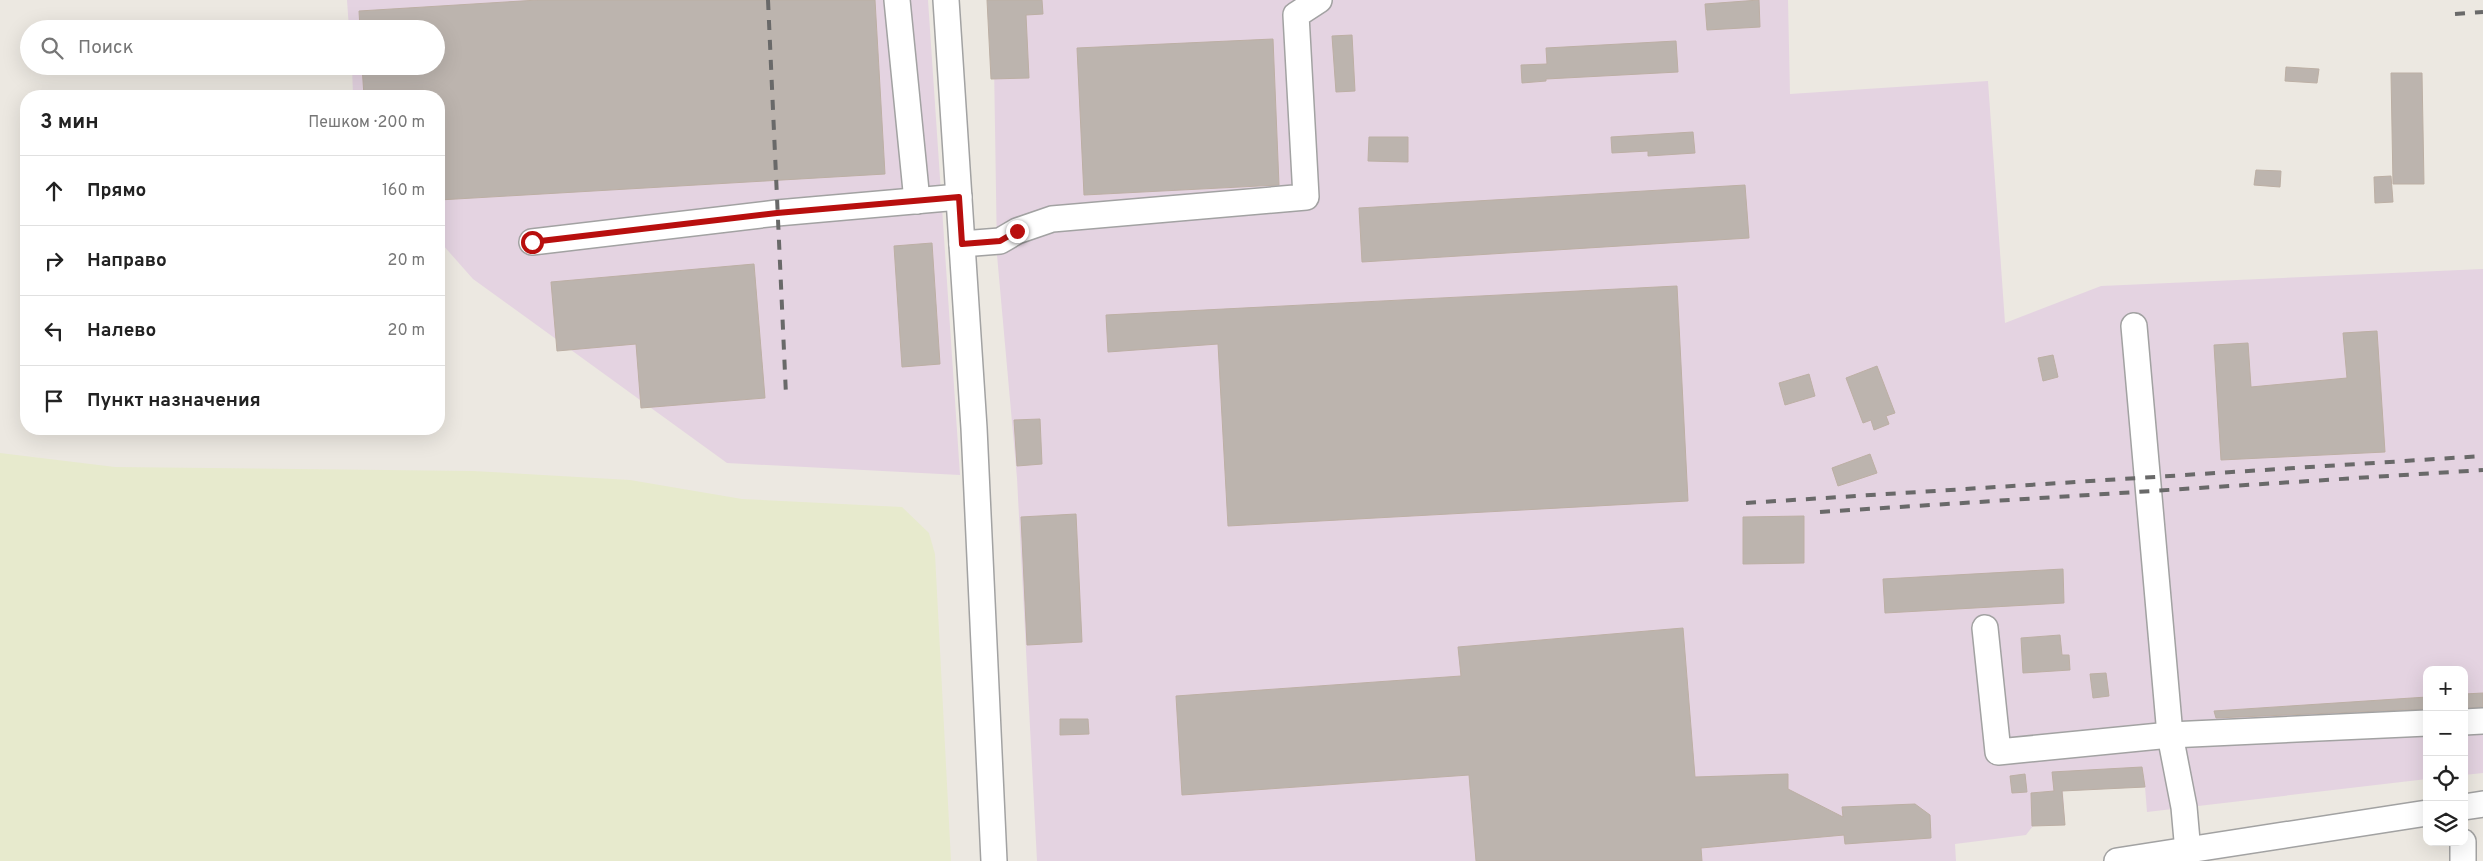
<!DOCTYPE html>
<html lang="ru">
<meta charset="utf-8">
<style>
:root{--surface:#fff;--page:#f6f6f6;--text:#222;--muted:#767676;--line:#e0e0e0}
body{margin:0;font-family:Overpass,sans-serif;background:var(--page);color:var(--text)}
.controls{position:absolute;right:15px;bottom:15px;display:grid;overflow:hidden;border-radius:10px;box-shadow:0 5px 20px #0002}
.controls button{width:45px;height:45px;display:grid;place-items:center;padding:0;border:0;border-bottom:1px solid var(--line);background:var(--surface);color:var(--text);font:25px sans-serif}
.stop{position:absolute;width:15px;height:15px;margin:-11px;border:4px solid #b80f0e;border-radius:50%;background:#fff}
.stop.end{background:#b80f0e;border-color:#fff;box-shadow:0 1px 5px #0008}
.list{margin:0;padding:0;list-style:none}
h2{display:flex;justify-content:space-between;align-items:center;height:65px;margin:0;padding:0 20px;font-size:21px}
h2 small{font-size:16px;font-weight:400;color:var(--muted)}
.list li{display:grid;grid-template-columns:32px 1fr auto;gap:15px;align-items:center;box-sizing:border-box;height:70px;padding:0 20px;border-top:1px solid var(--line)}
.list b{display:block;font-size:19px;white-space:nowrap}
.list em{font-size:16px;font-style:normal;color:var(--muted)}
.icon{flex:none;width:28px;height:28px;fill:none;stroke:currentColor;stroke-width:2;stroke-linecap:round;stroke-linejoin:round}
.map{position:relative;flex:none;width:2483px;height:861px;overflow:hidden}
.search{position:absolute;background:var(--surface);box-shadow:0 5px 20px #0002;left:20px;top:20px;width:425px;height:55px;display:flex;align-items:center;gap:12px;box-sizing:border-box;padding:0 18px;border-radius:28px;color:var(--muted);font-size:19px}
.panel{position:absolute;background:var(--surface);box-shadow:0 5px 20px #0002;left:20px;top:90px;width:425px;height:345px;border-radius:20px}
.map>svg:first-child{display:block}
.industrial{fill:#e4d3e1}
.farmland{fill:#e7eacd}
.building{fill:#bcb4ae;stroke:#bcafa4}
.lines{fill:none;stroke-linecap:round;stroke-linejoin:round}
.minor-casing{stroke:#a2a2a2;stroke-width:28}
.minor{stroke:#fff;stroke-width:25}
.rail{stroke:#696969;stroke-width:4;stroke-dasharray:10 10;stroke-linecap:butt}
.route{stroke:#b80f0e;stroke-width:6}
</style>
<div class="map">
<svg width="2483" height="861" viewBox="0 0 2483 861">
<rect width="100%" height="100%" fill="#ece8e1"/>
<g class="industrial">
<path d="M347 0H928L960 475 727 463 473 279 442 244 439 243V96H353L352 66H436V29H349Z"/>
<path d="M993 0H1788L1790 94 1988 81 2005 323 2101 286 2483 269V773L2464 775V670H2427V779L2147 812 2145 787 2063 791 2065 825 2033 826 2026 835 1955 844 1956 861H1037L1017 478 997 255Z"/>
</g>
<path class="farmland" d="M0 453 115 467 473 471 630 480 742 499 902 507 929 533 935 554 951 861H0Z"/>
<g class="building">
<path d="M538 0H875L885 174 439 200V96H364L362 66H436V29H360L359 11Z"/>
<path d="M987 0H1042L1043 14 1026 15 1029 78 991 79Z"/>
<path d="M1759 0 1760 27 1707 30 1705 4Z"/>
<path d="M1352 35 1355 91 1336 92 1332 36Z"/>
<path d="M1273 39 1279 185 1084 195 1077 48Z"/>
<path d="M1676 41 1678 72 1546 79V81L1522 83 1521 65 1547 64 1546 48Z"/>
<path d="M2286 67 2319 69 2317 83 2285 81Z"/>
<path d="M2391 73H2422L2424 184H2393Z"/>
<path d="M1693 132 1695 153 1648 156V151L1612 153 1611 137Z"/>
<path d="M1369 137H1408V162L1368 161Z"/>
<path d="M2256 170 2281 171 2280 187 2254 185Z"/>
<path d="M2391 176 2393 202 2375 203 2374 177Z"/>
<path d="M1745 185 1749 238 1362 262 1359 208Z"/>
<path d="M932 243 940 364 902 367 894 246Z"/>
<path d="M754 264 765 398 641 408 636 344 557 351 551 282Z"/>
<path d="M1677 286 1688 501 1228 526 1218 344 1108 352 1106 315Z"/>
<path d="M2377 331 2385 452 2221 460 2214 345 2248 343 2251 387 2347 378 2343 333Z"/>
<path d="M2053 355 2058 377 2043 381 2038 358Z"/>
<path d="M1877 366 1895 413 1886 416 1889 424 1874 430 1871 420 1863 423 1846 378Z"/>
<path d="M1809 374 1815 396 1785 405 1779 383Z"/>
<path d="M1040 419 1042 464 1017 466 1014 420Z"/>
<path d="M1870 454 1877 473 1838 486 1832 468Z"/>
<path d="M1076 514 1082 642 1027 645 1021 517Z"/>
<path d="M1804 516V563L1743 564V517Z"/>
<path d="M2063 569 2064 603 1885 613 1883 579Z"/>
<path d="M1683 628 1695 777 1788 774V789L1843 817 1842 807 1915 804 1930 815 1931 838 1845 844 1844 835 1701 848 1702 861H1476L1469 775 1182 795 1176 696 1461 676 1458 647Z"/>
<path d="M2060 635 2062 655H2069L2070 670 2023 673 2021 638Z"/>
<path d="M2106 673 2109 696 2093 698 2090 674Z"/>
<path d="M2483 693V707L2464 708V694Z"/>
<path d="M2427 697V709L2216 718 2214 711Z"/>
<path d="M1060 719H1088L1089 734 1060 735Z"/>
<path d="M2142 767 2145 787 2062 791 2065 825 2032 826 2031 793 2054 791 2052 772Z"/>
<path d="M2025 774 2027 792 2012 793 2010 776Z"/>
</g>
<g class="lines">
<defs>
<g id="minor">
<path d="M897 0 917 201"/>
<path d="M946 0 974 428 994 861"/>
<path d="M532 242 777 213 959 197"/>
<path d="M962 244 1000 241 1017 231 1052 219 1306 197 1296 15 1319 0"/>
<path d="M2134 326 2170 735 2184 807 2188 852"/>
<path d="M1985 628 1998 752 2170 735 2427 723"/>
<path d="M2464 722 2483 721"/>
<path d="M2464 807 2483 804"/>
<path d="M2463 842V861"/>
<path d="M2117 861 2427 813"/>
</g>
</defs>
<use href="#minor" class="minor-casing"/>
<use href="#minor" class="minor"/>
<g class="rail">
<path d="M768 0 786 395"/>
<path d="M2455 14 2483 12"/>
<path d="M1746 503 2483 456"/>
<path d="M1820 512 2483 470"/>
</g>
</g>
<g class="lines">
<path class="route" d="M532 242 777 213 959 197 962 244 1000 241 1017 231"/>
</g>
</svg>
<div class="controls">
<button>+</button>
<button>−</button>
<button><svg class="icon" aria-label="locate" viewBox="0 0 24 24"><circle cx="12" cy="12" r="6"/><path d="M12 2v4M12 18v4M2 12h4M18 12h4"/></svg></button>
<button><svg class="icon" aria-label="layers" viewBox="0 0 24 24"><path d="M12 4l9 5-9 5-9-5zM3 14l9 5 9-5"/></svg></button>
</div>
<div class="stop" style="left:532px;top:242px"></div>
<div class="stop end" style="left:1017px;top:231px"></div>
<div class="search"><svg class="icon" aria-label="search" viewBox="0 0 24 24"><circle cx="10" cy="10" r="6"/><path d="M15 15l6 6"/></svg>Поиск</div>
<section class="panel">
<h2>3 мин<small>Пешком · 200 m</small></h2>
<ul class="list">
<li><svg class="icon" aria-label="ahead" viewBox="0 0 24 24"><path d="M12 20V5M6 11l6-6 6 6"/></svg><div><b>Прямо</b></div><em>160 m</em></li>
<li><svg class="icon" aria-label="right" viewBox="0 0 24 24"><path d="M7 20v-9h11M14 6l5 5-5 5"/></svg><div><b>Направо</b></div><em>20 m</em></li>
<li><svg class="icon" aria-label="left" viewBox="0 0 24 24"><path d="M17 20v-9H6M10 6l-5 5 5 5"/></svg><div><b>Налево</b></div><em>20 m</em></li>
<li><svg class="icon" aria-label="arrive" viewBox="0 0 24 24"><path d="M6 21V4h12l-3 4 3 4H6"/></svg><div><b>Пункт назначения</b></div></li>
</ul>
</section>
</div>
